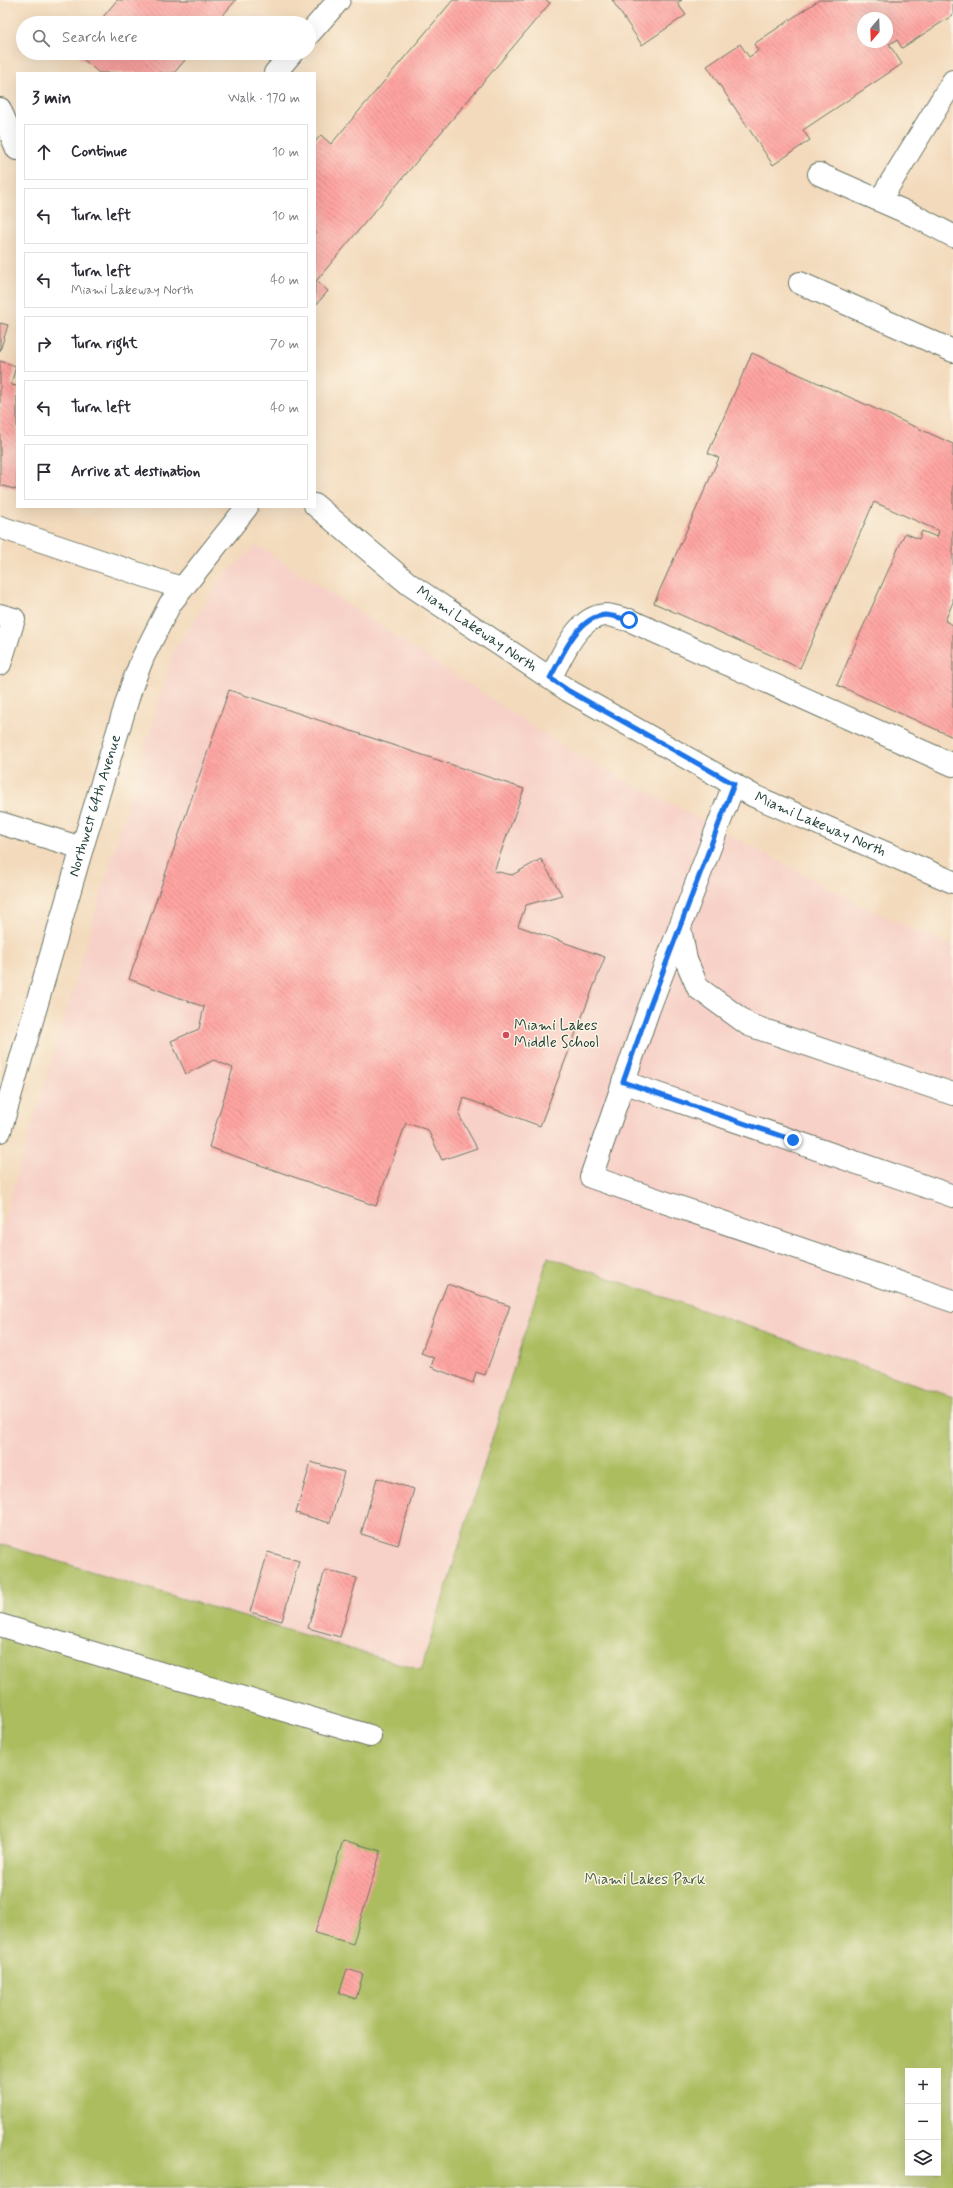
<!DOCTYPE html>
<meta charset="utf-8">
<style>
:root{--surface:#fff;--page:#f7f7f7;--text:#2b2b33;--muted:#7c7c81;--line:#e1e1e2}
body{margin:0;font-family:Mynerve,sans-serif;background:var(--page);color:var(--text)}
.controls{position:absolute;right:12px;bottom:12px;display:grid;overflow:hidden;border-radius:0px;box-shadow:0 4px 16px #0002}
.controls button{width:36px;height:36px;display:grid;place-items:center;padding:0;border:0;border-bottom:1px solid var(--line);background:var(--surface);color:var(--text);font:20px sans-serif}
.compass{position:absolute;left:857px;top:12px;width:36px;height:36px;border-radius:50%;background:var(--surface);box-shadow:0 4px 16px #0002;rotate:199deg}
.stop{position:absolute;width:12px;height:12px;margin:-9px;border:3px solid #1a73e8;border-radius:50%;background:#fff}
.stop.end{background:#1a73e8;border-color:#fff;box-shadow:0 1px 4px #0008}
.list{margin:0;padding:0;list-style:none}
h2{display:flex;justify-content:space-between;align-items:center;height:52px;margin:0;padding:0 16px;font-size:17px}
h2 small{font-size:13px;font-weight:400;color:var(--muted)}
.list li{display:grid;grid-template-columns:26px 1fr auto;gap:12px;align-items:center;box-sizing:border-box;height:56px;margin:0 8px 8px;padding:0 8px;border:1px solid var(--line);border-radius:0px}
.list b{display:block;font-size:15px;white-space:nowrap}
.list p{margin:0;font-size:13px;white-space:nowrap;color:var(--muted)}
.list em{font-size:13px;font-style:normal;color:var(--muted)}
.icon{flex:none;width:22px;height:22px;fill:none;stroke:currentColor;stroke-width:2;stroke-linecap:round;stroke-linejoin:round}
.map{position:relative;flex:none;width:953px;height:2188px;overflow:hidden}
.search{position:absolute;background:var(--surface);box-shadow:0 4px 16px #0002;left:16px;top:16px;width:300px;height:44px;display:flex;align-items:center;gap:10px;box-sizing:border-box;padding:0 14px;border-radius:22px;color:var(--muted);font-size:15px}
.panel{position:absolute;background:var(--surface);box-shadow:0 4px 16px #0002;left:16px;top:72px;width:300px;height:436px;border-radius:0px}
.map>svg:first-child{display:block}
.built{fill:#f7d1c8}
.park{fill:#acbd60;stroke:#667d4a;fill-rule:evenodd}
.building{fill:url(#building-back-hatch);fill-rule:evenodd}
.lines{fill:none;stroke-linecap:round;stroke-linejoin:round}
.minor-casing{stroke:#697464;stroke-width:24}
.minor{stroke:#fff;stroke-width:22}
.route{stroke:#1a73e8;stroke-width:5}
.poi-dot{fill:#d1495b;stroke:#fcf5e5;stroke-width:1.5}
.labels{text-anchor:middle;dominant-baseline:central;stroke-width:3;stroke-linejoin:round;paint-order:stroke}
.street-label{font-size:15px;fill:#1f3d34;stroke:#fcf5e5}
.poi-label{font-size:15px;fill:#1f3d34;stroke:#fcf5e5;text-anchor:start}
.park-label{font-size:15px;fill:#425d3f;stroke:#fcf5e5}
</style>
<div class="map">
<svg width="953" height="2188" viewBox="0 0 953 2188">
<defs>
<pattern id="building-back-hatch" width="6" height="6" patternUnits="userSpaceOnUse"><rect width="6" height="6" fill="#ffa4a2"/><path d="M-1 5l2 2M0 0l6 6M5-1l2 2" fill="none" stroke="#ce8785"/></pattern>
</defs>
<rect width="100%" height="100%" fill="#fcf5e5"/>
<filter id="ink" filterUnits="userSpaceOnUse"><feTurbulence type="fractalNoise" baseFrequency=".025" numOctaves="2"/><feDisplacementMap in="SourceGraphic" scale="8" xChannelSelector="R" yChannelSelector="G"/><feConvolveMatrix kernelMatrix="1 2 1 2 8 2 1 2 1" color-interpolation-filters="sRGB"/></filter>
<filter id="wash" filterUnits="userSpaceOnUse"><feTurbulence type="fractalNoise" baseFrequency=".012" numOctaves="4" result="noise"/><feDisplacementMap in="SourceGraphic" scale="16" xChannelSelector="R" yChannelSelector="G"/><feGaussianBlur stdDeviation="0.9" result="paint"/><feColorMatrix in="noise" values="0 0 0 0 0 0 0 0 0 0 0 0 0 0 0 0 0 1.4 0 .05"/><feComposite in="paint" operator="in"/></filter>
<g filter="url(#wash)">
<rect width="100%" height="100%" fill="#f3dabc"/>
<path class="built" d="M257 545 569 750 875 912 953 946V1397L548 1257 421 1670 0 1544V1233L174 651 223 577Z"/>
<path class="park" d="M548 1257 953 1397V2188H0V1544L421 1670ZM908 2071H938V2173H908Z"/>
<g id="blocks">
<g class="building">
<path d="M117 0H236L216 23H98Z"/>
<path d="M453 0H546L550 3 316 281 328 291 315 306V142L321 135 331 144Z"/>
<path d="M612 0H682L677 3 686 15 642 45Z"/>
<path d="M819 0H953V15L902 48 897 40 889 44 902 64 803 130 810 140 773 165 707 66 740 44 749 57 758 51 754 44ZM863 18H887V42H863Z"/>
<path d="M76 53H191L174 73H99Z"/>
<path d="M0 323 8 325 0 351Z"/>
<path d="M752 353 953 444V602L945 621 953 625V737L837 685 905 533 919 539 922 531 937 537 939 531 874 502 800 668 654 603 719 458 708 453Z"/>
<path d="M0 361 16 366 11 385 17 386V490L0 485Z"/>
<path d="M229 690 524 789 494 871 512 875 541 859 562 895 526 905 518 926 605 957 540 1126 464 1098 459 1115 477 1148 442 1160 428 1130 406 1123 376 1206 209 1147 233 1068 214 1060 186 1074 171 1041 199 1029 204 1007 129 979Z"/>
<path d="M447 1284 510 1306 485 1375 476 1372 473 1383 431 1367 434 1358 421 1353Z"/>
<path d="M311 1462 344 1472 330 1523 296 1513Z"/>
<path d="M377 1478 414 1489 398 1545 361 1534Z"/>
<path d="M268 1552 299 1561 282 1621 250 1612Z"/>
<path d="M325 1570 357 1578 340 1637 308 1628Z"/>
<path d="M343 1840 381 1851 353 1944 315 1933Z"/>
<path d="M347 1969 363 1974 356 1999 339 1993Z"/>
</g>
</g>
</g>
<g filter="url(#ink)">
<use href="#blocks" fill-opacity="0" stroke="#697464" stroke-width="1"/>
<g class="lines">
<defs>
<g id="minor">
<path d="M309 34 339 0"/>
<path d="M275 73 292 53"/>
<path d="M0 109 17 149"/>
<path d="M819 174 915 216 953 236"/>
<path d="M880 200 953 81"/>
<path d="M800 283 953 351"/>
<path id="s1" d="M315 505 409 584 569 691 754 796 953 882"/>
<path d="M0 527 181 588"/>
<path d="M0 615 14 619 0 664"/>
<path d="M550 678C562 658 576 617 605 615 612 615 622 619 629 620L953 765"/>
<path d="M734 784 648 1011 591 1177 953 1301"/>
<path d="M0 823 82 848"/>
<path d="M680 928 686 960 698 988 749 1025 953 1094"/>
<path d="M623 1082 953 1196"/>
<path id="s2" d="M0 1131 82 848 132 685 143 657 170 604 247 507"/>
<path d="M0 1625 370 1736"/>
</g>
</defs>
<use href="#minor" class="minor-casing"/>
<use href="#minor" class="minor"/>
</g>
</g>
<g class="lines" filter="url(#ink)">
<path class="route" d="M629 620C622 619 612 615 605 615 576 617 562 658 550 678L569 691 734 784 648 1011 623 1082 793 1140"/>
</g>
<circle class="poi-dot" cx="506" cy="1035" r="4"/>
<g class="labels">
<g class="street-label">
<text stroke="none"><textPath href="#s1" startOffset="204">Miami Lakeway North</textPath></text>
<text stroke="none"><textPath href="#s2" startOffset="339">Northwest 64th Avenue</textPath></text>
<text stroke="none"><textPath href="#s1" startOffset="600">Miami Lakeway North</textPath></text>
</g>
<g class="poi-label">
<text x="514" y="1026">Miami Lakes<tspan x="514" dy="17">Middle School</tspan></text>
</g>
<g class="park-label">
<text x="645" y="1880">Miami Lakes Park</text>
</g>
</g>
</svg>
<div class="controls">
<button>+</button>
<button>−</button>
<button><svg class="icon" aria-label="layers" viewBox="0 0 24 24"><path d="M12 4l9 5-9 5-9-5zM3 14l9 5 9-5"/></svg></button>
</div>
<svg class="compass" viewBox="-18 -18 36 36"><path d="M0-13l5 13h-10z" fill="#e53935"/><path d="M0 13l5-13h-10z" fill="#7c7c81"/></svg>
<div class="stop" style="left:629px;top:620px"></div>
<div class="stop end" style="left:793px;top:1140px"></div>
<div class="search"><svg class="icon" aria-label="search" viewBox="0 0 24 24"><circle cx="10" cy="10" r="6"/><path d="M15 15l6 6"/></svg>Search here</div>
<section class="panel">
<h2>3 min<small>Walk · 170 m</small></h2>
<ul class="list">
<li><svg class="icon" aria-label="ahead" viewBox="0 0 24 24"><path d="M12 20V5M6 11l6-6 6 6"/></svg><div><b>Continue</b></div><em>10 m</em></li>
<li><svg class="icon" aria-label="left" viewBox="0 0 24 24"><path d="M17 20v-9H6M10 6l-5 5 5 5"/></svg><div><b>Turn left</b></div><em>10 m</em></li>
<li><svg class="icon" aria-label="left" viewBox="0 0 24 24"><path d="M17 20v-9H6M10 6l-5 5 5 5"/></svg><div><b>Turn left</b><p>Miami Lakeway North</p></div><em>40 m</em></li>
<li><svg class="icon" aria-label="right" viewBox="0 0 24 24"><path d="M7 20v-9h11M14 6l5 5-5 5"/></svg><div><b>Turn right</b></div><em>70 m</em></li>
<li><svg class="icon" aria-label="left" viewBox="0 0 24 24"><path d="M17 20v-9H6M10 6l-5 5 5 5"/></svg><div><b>Turn left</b></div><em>40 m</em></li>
<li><svg class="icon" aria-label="arrive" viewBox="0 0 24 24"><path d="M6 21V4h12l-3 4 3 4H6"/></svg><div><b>Arrive at destination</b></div></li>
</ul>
</section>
</div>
